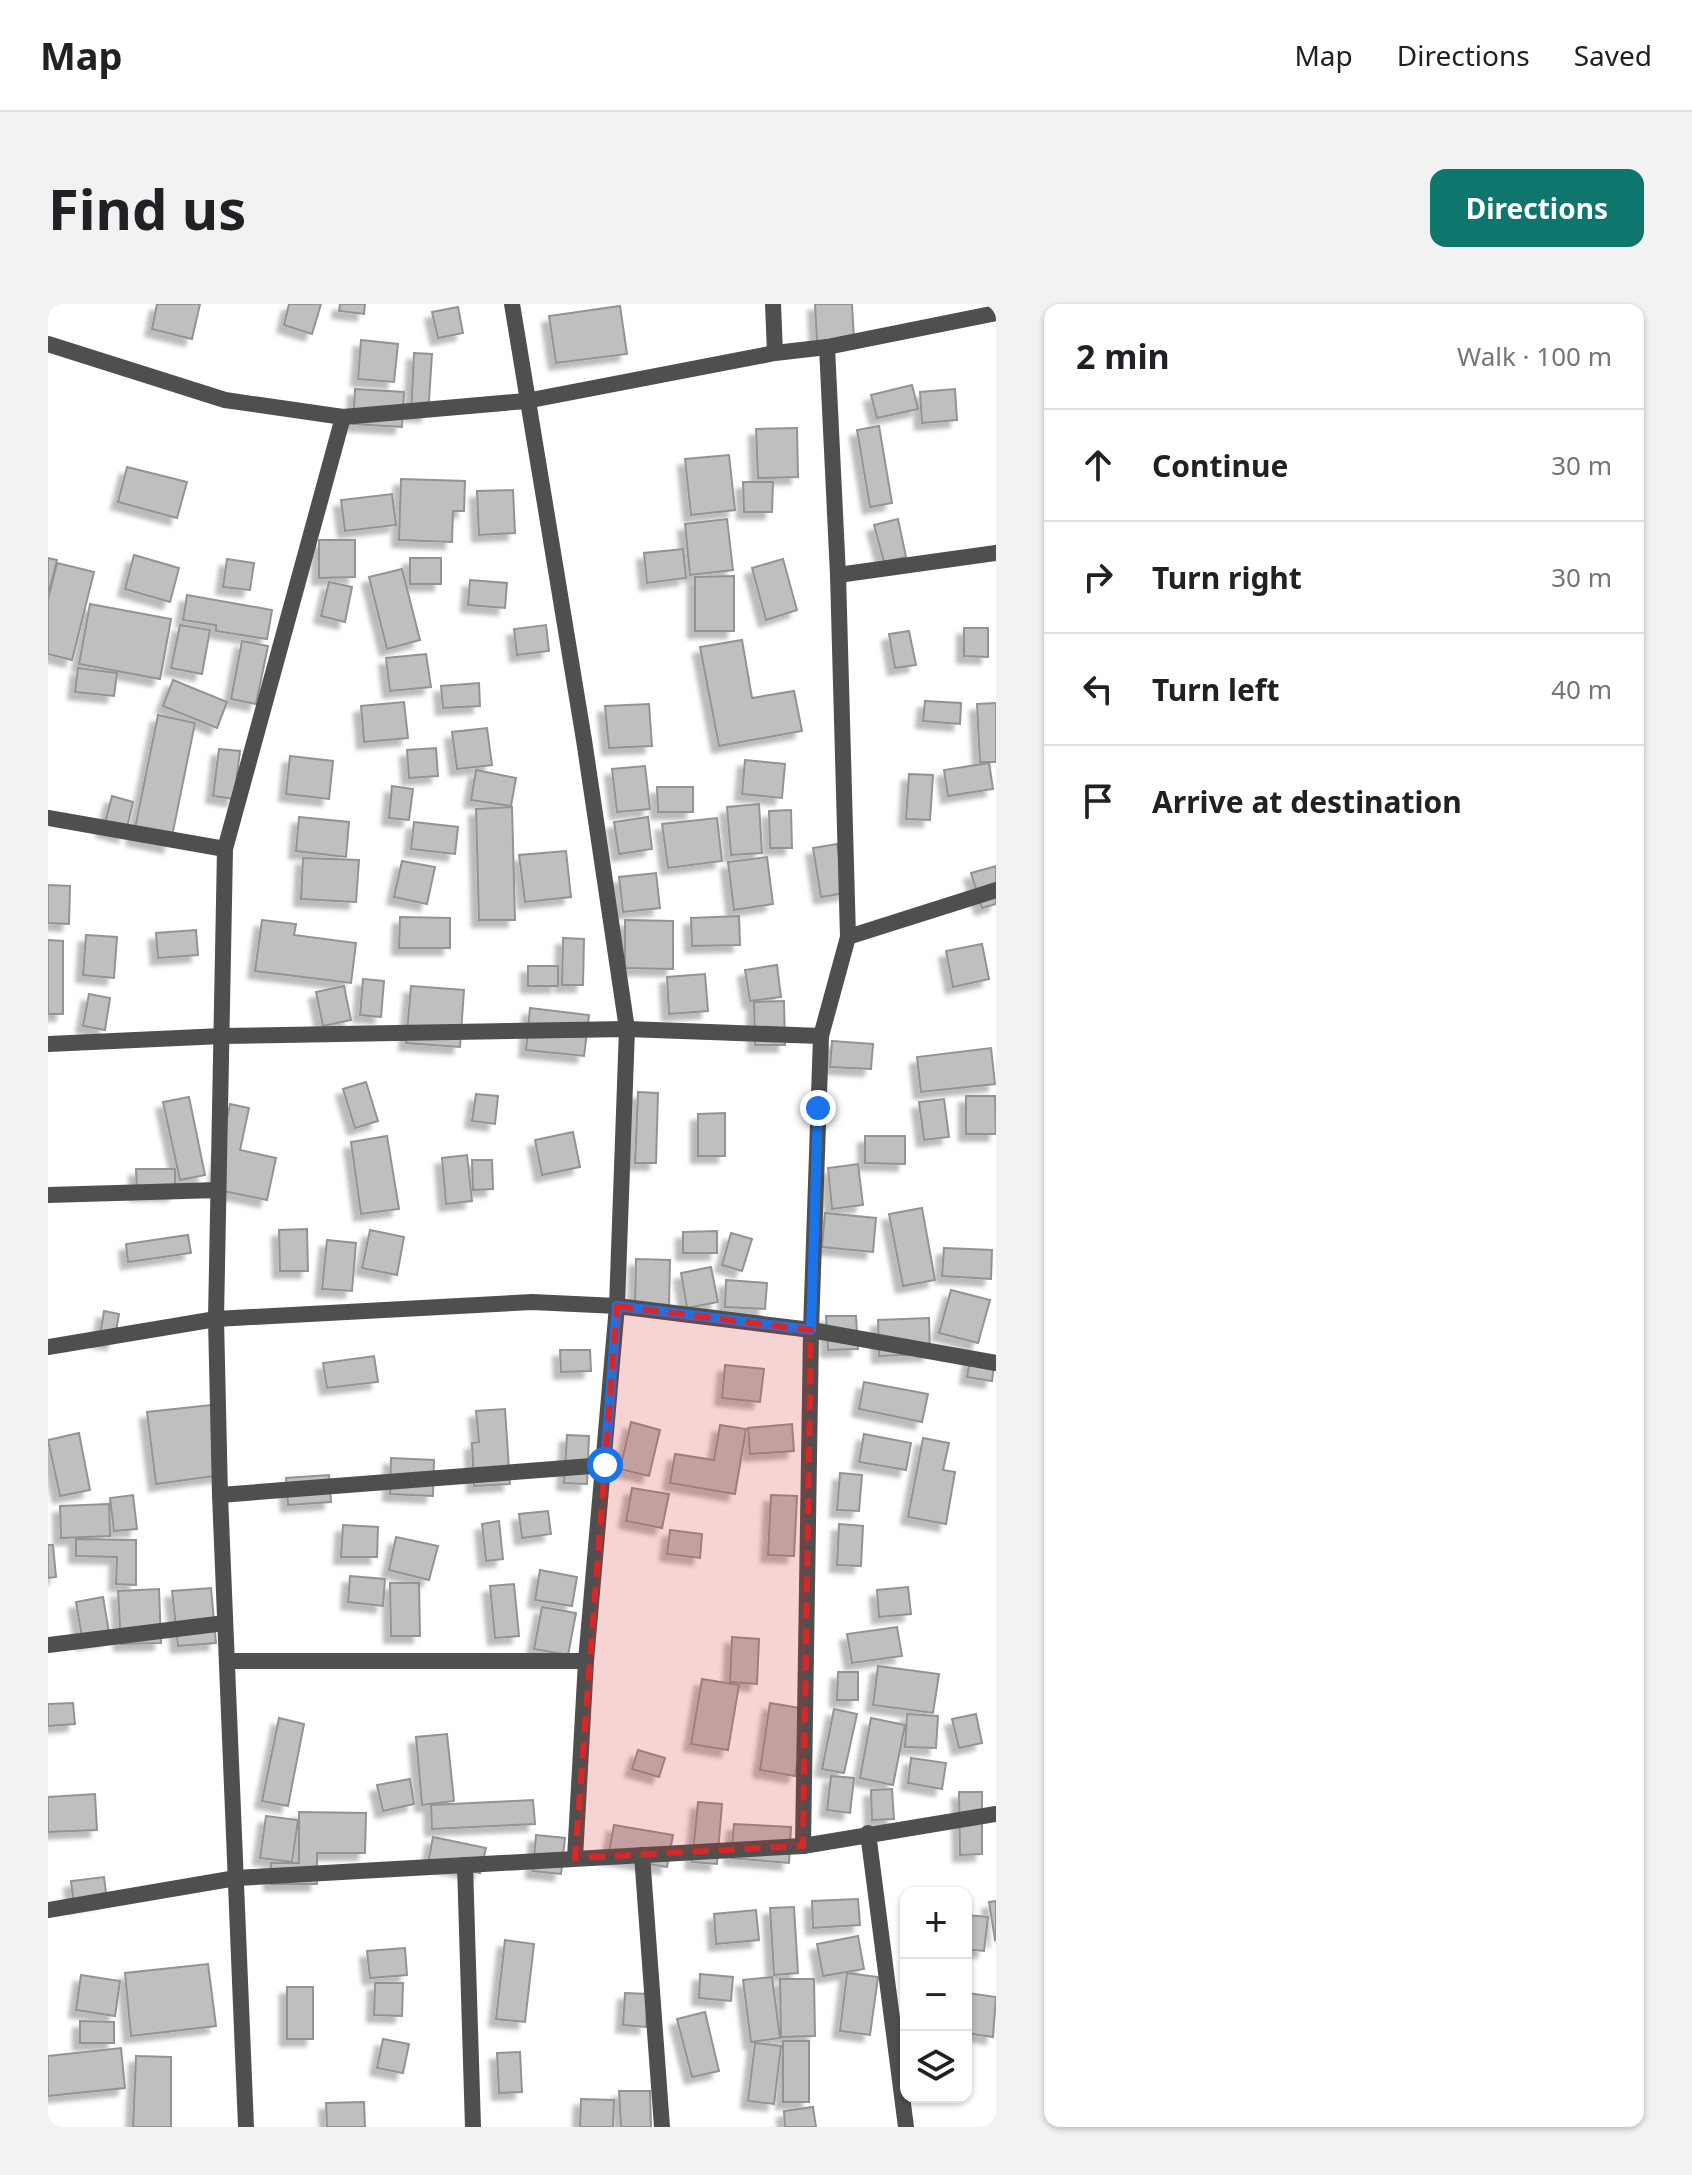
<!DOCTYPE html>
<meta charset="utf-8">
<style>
:root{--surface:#fff;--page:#f2f2f2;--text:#202124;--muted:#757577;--line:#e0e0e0;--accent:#0f766e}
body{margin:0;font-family:"Noto Sans",sans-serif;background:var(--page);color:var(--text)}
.controls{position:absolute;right:24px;bottom:24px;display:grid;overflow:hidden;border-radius:16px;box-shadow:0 2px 6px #0004}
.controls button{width:72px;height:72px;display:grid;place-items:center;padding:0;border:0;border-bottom:2px solid var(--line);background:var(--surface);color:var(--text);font:40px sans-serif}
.stop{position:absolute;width:24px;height:24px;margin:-18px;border:6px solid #1a73e8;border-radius:50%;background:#fff}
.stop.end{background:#1a73e8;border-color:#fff;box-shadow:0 2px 8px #0008}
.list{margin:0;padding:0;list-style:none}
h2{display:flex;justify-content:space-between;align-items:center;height:104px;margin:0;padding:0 32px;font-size:34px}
h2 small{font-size:26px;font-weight:400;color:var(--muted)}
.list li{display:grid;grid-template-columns:52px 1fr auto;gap:24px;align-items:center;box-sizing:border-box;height:112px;padding:0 32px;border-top:2px solid var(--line)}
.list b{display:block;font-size:30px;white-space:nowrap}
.list em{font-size:26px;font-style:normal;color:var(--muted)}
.icon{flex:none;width:44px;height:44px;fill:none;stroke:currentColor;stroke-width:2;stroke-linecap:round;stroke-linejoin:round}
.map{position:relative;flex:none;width:948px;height:1823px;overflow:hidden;border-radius:16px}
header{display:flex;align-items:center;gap:48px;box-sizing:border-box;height:112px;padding:0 40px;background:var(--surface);border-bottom:2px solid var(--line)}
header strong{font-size:38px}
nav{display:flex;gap:44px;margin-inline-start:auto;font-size:28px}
.intro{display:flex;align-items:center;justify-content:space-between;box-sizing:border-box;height:192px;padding:0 48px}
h1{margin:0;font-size:56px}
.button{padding:20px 36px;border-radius:16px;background:var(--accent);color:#fff;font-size:28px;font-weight:700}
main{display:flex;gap:48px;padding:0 48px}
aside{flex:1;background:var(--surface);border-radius:16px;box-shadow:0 2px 6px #0004}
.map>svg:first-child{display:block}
.building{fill:#bfbfbf;stroke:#939393;stroke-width:2;filter:url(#shadow)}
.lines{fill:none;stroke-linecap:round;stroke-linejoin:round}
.minor{stroke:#4f4f4f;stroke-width:16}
.tertiary{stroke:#4f4f4f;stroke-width:16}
.route{stroke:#1a73e8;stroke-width:10}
.marked{fill:#d62828;fill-opacity:0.2;stroke:#d62828;stroke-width:6;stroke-dasharray:16 10;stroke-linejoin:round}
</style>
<header>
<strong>Map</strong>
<nav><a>Map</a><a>Directions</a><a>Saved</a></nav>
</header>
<div class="intro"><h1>Find us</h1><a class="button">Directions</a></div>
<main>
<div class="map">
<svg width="948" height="1823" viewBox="0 0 948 1823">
<defs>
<filter id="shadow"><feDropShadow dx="-7" dy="7" stdDeviation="2" flood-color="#0004"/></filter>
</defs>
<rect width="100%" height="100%" fill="#fff"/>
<g class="building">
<path d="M109 0H152L144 35 104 25Z"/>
<path d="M241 0H273L264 30 236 21Z"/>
<path d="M292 0H317L316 10 291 7Z"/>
<path d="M767 0H804L806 36 769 39Z"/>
<path d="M572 2 579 50 508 59 501 12Z"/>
<path d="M410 3 415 29 390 34 384 8Z"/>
<path d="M313 36 350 40 346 78 310 75Z"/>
<path d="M366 49 384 50 380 111 363 110Z"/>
<path d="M864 81 870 105 829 114 823 91Z"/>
<path d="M307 85 356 88 354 123 305 120Z"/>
<path d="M907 85 909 116 874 119 872 88Z"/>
<path d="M831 122 844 199 822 203 809 126Z"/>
<path d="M749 124 750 173 710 174 708 125Z"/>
<path d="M681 151 687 206 643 211 637 155Z"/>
<path d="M79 163 139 178 129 214 70 198Z"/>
<path d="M353 175 417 177 416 207H405L404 238 351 236Z"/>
<path d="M695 178H725L724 208H696Z"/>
<path d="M465 186 467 229 431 231 429 187Z"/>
<path d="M344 190 348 221 297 227 293 196Z"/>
<path d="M679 215 685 266 642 271 637 220Z"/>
<path d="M850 215 858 253 836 258 826 221Z"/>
<path d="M271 236H307V273L271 274Z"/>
<path d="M635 245 638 274 599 279 596 249Z"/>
<path d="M86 251 131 264 122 298 77 285Z"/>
<path d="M0 254 9 256 1 288 0 287Z"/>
<rect x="362" y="254" width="31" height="26"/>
<path d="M179 255 206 259 202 286 175 283Z"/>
<path d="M735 255 749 306 718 316 704 264Z"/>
<path d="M9 259 46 268 24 356 0 350V295Z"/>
<path d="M354 265 372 336 339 345 321 273Z"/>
<path d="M686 272V327H647V273Z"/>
<path d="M422 276 459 279 457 304 420 301Z"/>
<path d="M281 278 304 283 297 318 273 312Z"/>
<path d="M139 291 224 306 219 335 168 327V321L135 316Z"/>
<path d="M42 300 123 315 112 375 31 360Z"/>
<path d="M132 321 162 326 154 370 123 364Z"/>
<path d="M498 321 501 347 469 351 466 325Z"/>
<path d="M916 324H940V353L916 352Z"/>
<path d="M861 327 868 361 847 364 841 330Z"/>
<path d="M694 336 704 394 746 387 754 427 671 442 652 343Z"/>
<path d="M194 337 220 342 208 400 183 395Z"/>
<path d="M378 350 383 383 342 387 338 354Z"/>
<path d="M30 364 69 369 66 392 27 388Z"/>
<path d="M125 376 179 398 169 424 115 402Z"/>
<path d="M431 379 432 402 395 404 393 382Z"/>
<path d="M877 397 913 399 912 420 875 417Z"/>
<path d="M356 398 360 434 316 438 313 402Z"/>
<path d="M948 399V458H932L929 400Z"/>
<path d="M601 400 604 442 561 444 557 402Z"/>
<path d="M110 411 147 419 122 542 85 534Z"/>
<path d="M439 424 444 461 409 465 404 428Z"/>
<path d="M388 444 390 472 361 474 359 446Z"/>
<path d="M171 445 192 447 186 495 165 492Z"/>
<path d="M242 452 285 457 281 495 238 490Z"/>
<path d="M697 456 737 460 734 494 694 490Z"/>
<path d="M941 459 945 485 900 492 896 466Z"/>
<path d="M597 462 602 505 569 508 564 465Z"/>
<path d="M428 466 468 474 463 502 423 496Z"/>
<path d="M861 470 885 471 882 516 858 515Z"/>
<path d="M344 482 365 485 361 516 341 514Z"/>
<path d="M609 483H645V508H610Z"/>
<path d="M64 492 85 498 77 532 55 526Z"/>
<path d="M711 500 714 549 683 551 679 503Z"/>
<path d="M464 503 467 616H431L428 505Z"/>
<path d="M743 506 744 544H722L721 507Z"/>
<path d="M251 513 301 518 298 553 248 547Z"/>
<path d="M600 513 604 545 571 550 566 518Z"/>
<path d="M669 514 674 557 620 564 614 520Z"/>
<path d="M366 518 410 523 407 550 363 545Z"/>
<path d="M789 540 798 589 773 593 765 544Z"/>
<path d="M518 547 523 593 477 598 471 551Z"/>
<path d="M719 553 725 600 686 606 680 558Z"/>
<path d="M255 554 311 556 308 598 253 595Z"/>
<path d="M354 557 387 563 379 600 346 593Z"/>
<path d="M948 562V600L934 604 923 569Z"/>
<path d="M608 569 612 604 575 608 571 573Z"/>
<path d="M0 581 22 582 21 620 0 619Z"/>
<path d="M691 612 692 641 644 642 643 614Z"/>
<path d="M352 613 402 614V644H351Z"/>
<path d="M214 616 248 620 246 631 308 639 303 679 207 667Z"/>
<path d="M577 616 625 617V665L577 664Z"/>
<path d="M148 626 150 651 110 654 108 629Z"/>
<path d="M38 631 69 633 66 674 35 671Z"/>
<path d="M515 634 536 635 535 681H514Z"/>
<path d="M0 636 15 637V710H0Z"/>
<path d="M934 640 941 675 905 683 898 647Z"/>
<path d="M729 661 733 693 702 697 697 666Z"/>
<rect x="480" y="662" width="30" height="20"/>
<path d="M657 670 660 707 621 710 619 673Z"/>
<path d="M315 675 336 677 333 713 312 711Z"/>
<path d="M296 682 303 716 275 722 268 688Z"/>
<path d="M363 682 416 686 412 743 358 739Z"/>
<path d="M41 690 62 694 57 726 35 722Z"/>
<path d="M736 697 737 741H707L706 698Z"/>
<path d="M482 704 541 711 536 752 478 746Z"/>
<path d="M784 737 825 740 823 765 782 763Z"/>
<path d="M943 744 947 780 873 788 869 753Z"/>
<path d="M318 778 330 817 307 824 295 785Z"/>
<path d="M590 788 610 789 608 859H587Z"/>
<path d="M428 790 450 792 447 820 424 817Z"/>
<path d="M918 792H947L948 830H918Z"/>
<path d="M141 793 157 871 132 876 115 798Z"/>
<path d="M896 795 901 833 876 836 871 798Z"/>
<path d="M182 800 201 804 192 846 228 854 219 896 165 885Z"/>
<path d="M677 809V852H650V810Z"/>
<path d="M525 828 532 863 494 871 487 836Z"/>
<path d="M339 832 351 905 313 910 303 838Z"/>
<path d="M817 832H857V860L817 859Z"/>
<path d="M419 851 424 897 398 900 394 854Z"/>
<path d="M424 856H444L445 885 425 886Z"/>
<path d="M810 860 815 901 784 905 780 864Z"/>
<path d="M88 865H127V890H89Z"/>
<path d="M874 904 887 976 855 982 841 910Z"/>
<path d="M777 909 828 914 825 948 774 943Z"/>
<path d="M259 925 260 967H232L231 926Z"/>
<path d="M322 926 356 933 349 971 314 964Z"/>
<path d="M669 927V949H635V928Z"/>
<path d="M683 929 704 935 694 967 674 961Z"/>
<path d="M140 931 143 949 80 958 78 940Z"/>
<path d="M279 936 308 939 304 987 274 985Z"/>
<path d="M896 944 944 946 943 975 894 972Z"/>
<path d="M588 955 622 956 621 1001 587 1000Z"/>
<path d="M663 963 670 998 639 1004 633 969Z"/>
<path d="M678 976 719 979 717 1005 677 1003Z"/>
<path d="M903 986 942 996 930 1039 891 1029Z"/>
<path d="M56 1007 71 1010 66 1039 51 1037Z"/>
<path d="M778 1012H808L810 1045 780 1046Z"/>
<path d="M881 1014 882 1050 831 1052 830 1016Z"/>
<path d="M512 1046H542L543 1067 513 1068Z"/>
<path d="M923 1050 947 1054 944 1077 919 1073Z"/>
<path d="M326 1052 330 1078 279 1084 275 1059Z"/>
<path d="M677 1061 716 1065 712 1098 674 1094Z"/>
<path d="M816 1078 880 1090 874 1118 811 1105Z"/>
<path d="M163 1101 174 1171 108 1180 99 1108Z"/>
<path d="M457 1105 462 1180 426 1182 424 1139 431 1138 428 1107Z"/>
<path d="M583 1118 612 1126 601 1172 572 1165Z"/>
<path d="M744 1120 746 1147 702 1150 700 1124Z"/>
<path d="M672 1121 698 1125 687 1190 622 1179 627 1150 666 1156Z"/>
<path d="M31 1129 42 1186 12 1192 0 1136Z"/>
<path d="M816 1130 863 1139 858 1166 811 1158Z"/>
<path d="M519 1131 541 1132 539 1180 516 1179Z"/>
<path d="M875 1134 901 1139 895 1166 907 1168 898 1220 860 1213Z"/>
<path d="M343 1154 386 1156 385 1192 342 1190Z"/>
<path d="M792 1169 814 1171 811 1207 789 1206Z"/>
<path d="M281 1171 283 1198 240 1201 238 1174Z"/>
<path d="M584 1184 621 1190 614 1224 578 1217Z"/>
<path d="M85 1191 89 1225 66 1227 62 1194Z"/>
<path d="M723 1191 749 1192 746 1252 720 1251Z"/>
<path d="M61 1200 62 1232 13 1234 12 1202Z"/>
<path d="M500 1207 503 1230 474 1234 471 1210Z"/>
<path d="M451 1217 455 1255 438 1257 434 1220Z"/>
<path d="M791 1220 815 1222 813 1262 789 1261Z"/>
<path d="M295 1221 330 1223 329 1253H293Z"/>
<path d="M622 1226 654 1230 652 1254 619 1250Z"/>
<path d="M348 1233 390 1242 381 1276 341 1266Z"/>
<path d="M28 1235 88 1236V1281L68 1280 69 1253 28 1252Z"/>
<path d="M0 1241H5L8 1273 0 1274Z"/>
<path d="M492 1266 529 1273 524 1302 487 1296Z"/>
<path d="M302 1272 337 1275 335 1302 300 1298Z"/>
<path d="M342 1279H371L372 1332H343Z"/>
<path d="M466 1280 471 1332 447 1334 442 1282Z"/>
<path d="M860 1283 863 1310 831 1313 829 1286Z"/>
<path d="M163 1284 168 1339 130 1342 124 1287Z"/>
<path d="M111 1285 113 1339 73 1340 70 1287Z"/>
<path d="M55 1293 62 1334 35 1339 28 1298Z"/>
<path d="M494 1303 528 1309 520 1351 486 1345Z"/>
<path d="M849 1323 854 1352 804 1359 799 1330Z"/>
<path d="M684 1333 711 1335 709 1380 682 1378Z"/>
<path d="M830 1362 891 1370 885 1409 825 1401Z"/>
<path d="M790 1368H810V1396H789Z"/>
<path d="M654 1375 691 1381 680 1446 643 1440Z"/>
<path d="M25 1399 27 1420 0 1422V1400Z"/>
<path d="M722 1399 758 1405 747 1472 712 1466Z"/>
<path d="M786 1405 809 1410 796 1469 774 1465Z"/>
<path d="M859 1410 890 1412 888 1444 857 1443Z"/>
<path d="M928 1410 934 1439 911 1444 904 1415Z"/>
<path d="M231 1414 256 1420 240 1502 214 1497Z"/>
<path d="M823 1414 857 1421 845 1481 812 1474Z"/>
<path d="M399 1430 406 1497 374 1501 368 1433Z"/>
<path d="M590 1446 617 1454 611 1473 584 1465Z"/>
<path d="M863 1454 898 1459 894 1485 860 1479Z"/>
<path d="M783 1472 806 1474 802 1509 779 1506Z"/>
<path d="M362 1475 366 1500 335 1507 329 1481Z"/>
<path d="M844 1485 846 1515 824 1516 823 1486Z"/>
<path d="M911 1488H934V1550L912 1551Z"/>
<path d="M47 1490 49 1526 0 1528V1493Z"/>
<path d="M485 1496 487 1520 384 1525 383 1501Z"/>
<path d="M650 1498 674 1500 669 1560 644 1558Z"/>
<path d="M251 1508 318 1509 317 1549H269V1580H223V1559H251Z"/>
<path d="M218 1512 250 1516 244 1558 212 1554Z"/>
<path d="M686 1520 743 1523 741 1559 683 1554Z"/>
<path d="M566 1521 625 1531 619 1563 560 1553Z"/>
<path d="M488 1531 517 1534 513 1570 485 1567Z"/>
<path d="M385 1533 438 1544 432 1569 380 1559Z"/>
<path d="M56 1573 59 1597 26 1601 23 1577Z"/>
<path d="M810 1595 812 1621 765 1624 764 1597Z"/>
<path d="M948 1597V1635L947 1636 941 1598Z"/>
<path d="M746 1603 750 1669 726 1671 722 1604Z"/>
<path d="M708 1606 711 1636 668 1640 666 1610Z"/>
<path d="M918 1611 940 1613 936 1647 918 1645Z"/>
<path d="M810 1632 816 1665 775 1672 769 1640Z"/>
<path d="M457 1636 486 1640 477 1718 448 1715Z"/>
<path d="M357 1644 359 1671 322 1674 319 1647Z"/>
<path d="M160 1660 168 1722 83 1732 77 1669Z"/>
<path d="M799 1669 830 1673 822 1731 792 1727Z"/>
<path d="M652 1670 685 1673 683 1697 651 1694Z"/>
<path d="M33 1671 72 1677 67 1712 28 1706Z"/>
<path d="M724 1673 732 1734 703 1738 695 1676Z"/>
<path d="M732 1675H766L767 1732 733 1733Z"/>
<path d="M327 1679H355L354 1712 326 1711Z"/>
<rect x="239" y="1683" width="26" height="52"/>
<path d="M577 1689 600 1690 598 1723 575 1721Z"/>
<path d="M920 1689 948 1693 945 1733 918 1729Z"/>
<path d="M657 1708 671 1767 644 1773 629 1715Z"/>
<path d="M32 1717 66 1718V1739H32Z"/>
<path d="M335 1735 361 1740 355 1769 329 1764Z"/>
<rect x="735" y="1737" width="26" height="61"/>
<path d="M707 1739 733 1742 726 1800 700 1797Z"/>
<path d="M73 1744 77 1784 0 1792V1752Z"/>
<path d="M472 1748 474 1788 451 1789 449 1749Z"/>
<path d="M88 1752 123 1753V1823H85Z"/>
<path d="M571 1787H602L603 1823H573Z"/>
<path d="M533 1795 566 1796 565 1823H532Z"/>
<path d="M316 1798 317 1823H279L278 1799Z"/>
<path d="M765 1803 768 1823H737L736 1807Z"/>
</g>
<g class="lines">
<g class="minor">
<path d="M464 0 536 436 579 725 569 1002 538 1357 527 1554"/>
<path d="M725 0 727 49"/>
<path d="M790 271 948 249"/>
<path d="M0 514 177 545"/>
<path d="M800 633 948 586"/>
<path d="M0 740 174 732 579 725 773 732"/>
<path d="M0 891 170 886"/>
<path d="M0 1043 168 1015 484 998 569 1002 763 1026 948 1059"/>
<path d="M172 1191 557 1161"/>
<path d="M0 1341 177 1319"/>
<path d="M179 1357H538"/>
<path d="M820 1529 858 1823"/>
<path d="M755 1542 763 1026 773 732 800 633 790 271 779 43"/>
<path d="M594 1551 614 1823"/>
<path d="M417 1561 425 1823"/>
<path d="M0 1606 188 1574 755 1542 948 1510"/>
<path d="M198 1823 172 1191 168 1015 177 545 295 113"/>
</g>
<path class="tertiary" d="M0 40 177 96 295 113 478 97 727 49 779 43 948 9"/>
</g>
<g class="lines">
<path class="route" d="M557 1161 569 1002 763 1026 770 804"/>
</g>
<path class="marked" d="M569 1002 763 1026 755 1542 527 1554Z"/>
</svg>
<div class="controls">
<button>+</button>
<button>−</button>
<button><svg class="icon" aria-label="layers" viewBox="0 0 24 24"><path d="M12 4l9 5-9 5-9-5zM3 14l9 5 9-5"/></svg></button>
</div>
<div class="stop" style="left:557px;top:1161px"></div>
<div class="stop end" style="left:770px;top:804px"></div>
</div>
<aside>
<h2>2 min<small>Walk · 100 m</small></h2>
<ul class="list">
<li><svg class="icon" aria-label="ahead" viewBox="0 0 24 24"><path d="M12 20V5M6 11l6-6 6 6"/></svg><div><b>Continue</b></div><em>30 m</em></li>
<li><svg class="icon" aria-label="right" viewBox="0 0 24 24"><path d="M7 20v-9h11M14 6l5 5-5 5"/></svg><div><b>Turn right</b></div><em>30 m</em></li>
<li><svg class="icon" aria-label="left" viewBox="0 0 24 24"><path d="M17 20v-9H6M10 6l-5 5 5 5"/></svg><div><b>Turn left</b></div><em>40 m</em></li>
<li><svg class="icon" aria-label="arrive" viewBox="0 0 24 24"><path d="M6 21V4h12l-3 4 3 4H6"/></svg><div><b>Arrive at destination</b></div></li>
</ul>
</aside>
</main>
